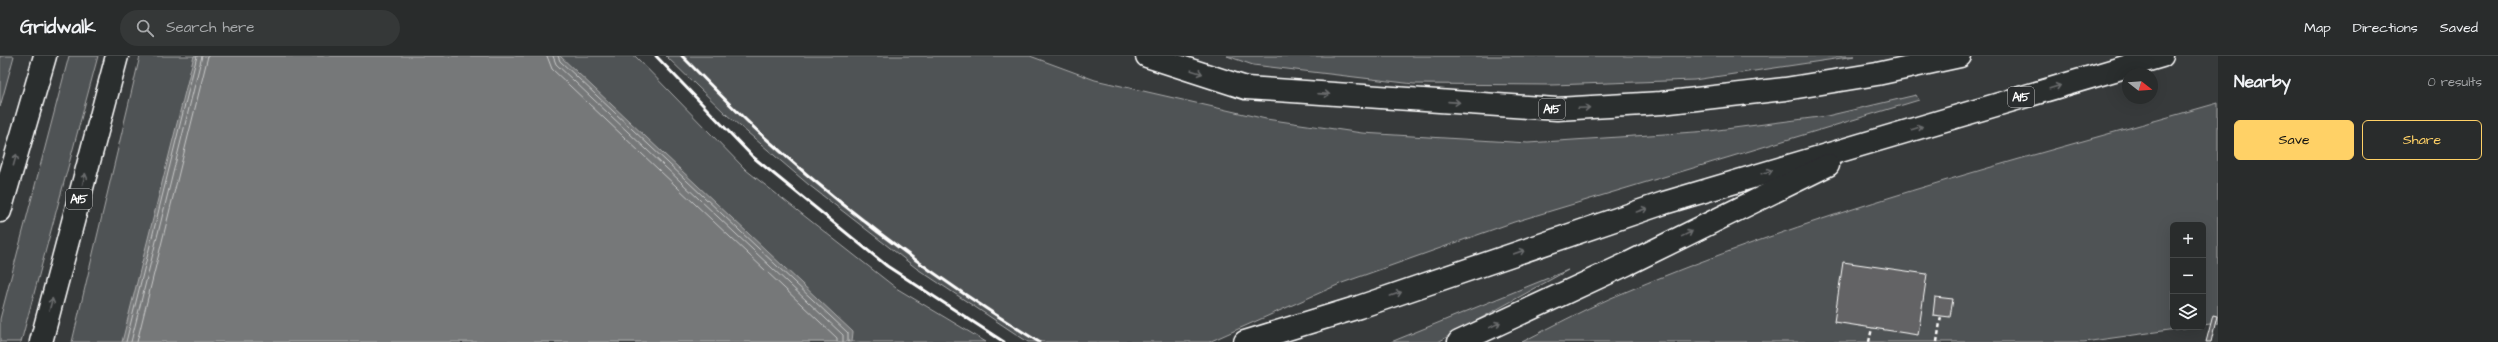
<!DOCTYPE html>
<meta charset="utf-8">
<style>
:root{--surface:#292c2c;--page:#353838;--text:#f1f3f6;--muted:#a5a7a9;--line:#454848;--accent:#ffd166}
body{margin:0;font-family:"Architects Daughter",sans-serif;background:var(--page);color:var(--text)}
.controls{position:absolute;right:12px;bottom:12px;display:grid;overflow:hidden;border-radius:6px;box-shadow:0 4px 16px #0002}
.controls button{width:36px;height:36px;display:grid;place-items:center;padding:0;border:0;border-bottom:1px solid var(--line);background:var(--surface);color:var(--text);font:20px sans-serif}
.compass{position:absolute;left:2122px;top:12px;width:36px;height:36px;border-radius:50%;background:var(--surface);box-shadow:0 4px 16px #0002;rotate:107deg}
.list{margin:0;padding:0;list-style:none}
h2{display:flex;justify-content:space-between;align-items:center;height:52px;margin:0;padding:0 16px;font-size:17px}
h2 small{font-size:13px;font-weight:400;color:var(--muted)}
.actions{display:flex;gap:8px;padding:12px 16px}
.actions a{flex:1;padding:9px 0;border:1px solid var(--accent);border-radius:6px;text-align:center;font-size:14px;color:var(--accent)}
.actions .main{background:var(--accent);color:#111}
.icon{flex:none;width:22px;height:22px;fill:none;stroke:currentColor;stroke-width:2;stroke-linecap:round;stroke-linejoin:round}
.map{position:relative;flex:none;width:2218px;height:286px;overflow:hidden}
header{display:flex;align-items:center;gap:24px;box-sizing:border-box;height:56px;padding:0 20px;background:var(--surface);border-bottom:1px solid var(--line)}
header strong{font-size:19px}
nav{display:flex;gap:22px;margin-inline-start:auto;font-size:14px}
.search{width:280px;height:36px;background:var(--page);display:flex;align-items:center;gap:10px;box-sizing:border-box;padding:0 14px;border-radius:22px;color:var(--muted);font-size:15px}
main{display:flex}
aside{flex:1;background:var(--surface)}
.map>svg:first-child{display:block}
.green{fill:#505354;stroke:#a8a9aa}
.water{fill:#767879;stroke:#adaeaf}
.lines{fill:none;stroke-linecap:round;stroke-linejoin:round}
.shore{stroke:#c8c9c9;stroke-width:1}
.building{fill:#636465;stroke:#fff}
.motorway-casing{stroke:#fff;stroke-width:25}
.path{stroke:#fff;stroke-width:2.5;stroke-dasharray:4 3;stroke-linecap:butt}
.motorway{stroke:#2a2d2e;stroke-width:22}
.rail{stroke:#fff;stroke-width:3}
.oneway{stroke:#6a6c6d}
.labels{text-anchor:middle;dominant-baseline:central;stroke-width:4;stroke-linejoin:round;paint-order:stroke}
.shield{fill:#2a2d2e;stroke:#bfc0c0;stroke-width:1}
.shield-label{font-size:12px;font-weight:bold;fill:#fff}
</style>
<header>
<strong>Gridwalk</strong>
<div class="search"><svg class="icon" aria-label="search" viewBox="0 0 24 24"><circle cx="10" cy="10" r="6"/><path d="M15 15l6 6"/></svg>Search here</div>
<nav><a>Map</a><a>Directions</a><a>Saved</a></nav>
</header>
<main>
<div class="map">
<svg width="2218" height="286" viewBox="0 0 2218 286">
<rect width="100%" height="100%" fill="#373a3b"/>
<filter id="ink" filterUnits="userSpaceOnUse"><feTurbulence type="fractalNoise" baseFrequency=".025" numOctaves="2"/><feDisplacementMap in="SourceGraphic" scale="8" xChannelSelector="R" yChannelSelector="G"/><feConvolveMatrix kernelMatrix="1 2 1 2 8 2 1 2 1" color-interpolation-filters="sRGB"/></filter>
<g filter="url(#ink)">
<g class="green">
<path d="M0 0H14L0 51Z"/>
<path d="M69 0H98L21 286H0V263Z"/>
<path d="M140 0H635L746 114 896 232 986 286H72Z"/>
<path d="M666 0H1030L1095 24 1266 63 1362 77 1528 87 1710 75 1827 60 1916 39 1919 44 1514 166 1342 227 1209 286H1028L916 212 809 129 727 59Z"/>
<path d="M1227 0H1855L1694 24 1552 29 1414 28 1253 9Z"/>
<path d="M2218 47V267L2203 269V169H2173V271H2191L2084 286H1522C1551 271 1581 255 1611 242 1807 158 2014 105 2218 47Z"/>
<path d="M1568 214 1438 286H1391Z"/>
</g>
<path class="water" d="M194 0H560L853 276 852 286H122Z"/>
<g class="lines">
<g class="shore">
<path d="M547 0 552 13 837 282V286"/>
<path d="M553 0 556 8 843 279V286"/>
<path d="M558 0 560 5 848 277V286"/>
<path d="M126 286 197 0"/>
<path d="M131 286 202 0"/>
<path d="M137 286 208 0"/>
</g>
</g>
<g class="building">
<path d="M1843 206 1927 218 1918 279 1834 266Z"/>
<path d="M1935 241 1953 243 1950 261 1933 259Z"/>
<path d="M2213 259 2217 260 2211 286H2206Z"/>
</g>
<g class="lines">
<defs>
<g id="motorway">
<path d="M1147 0 1246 32 1557 53 1661 47 1785 33 1877 18 1960 0"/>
<path d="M0 155 45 0"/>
<path d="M41 286 117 0"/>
<path d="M1245 286 1359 251 1664 147 2162 0"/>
<path d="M1459 286 1627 208 1828 109"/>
</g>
</defs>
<use href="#motorway" class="motorway-casing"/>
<g class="path">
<path d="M1869 286 1872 272"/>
<path d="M1937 286 1941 260"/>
</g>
<use href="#motorway" class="motorway"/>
<g class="rail">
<path d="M656 0 753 101 887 210 1004 286"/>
<path d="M682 0C711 29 740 60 771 87 853 161 944 228 1039 286"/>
</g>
</g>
<defs><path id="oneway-shaft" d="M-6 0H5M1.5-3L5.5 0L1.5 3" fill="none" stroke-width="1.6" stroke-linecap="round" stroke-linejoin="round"/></defs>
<g class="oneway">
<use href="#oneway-shaft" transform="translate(1197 16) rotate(18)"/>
<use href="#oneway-shaft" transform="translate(2055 31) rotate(-17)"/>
<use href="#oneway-shaft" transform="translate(1324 38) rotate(4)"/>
<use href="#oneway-shaft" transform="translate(1454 46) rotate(4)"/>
<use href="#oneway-shaft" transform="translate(1584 52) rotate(-3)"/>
<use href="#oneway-shaft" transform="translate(1917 72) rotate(-17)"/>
<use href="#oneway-shaft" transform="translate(15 104) rotate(-74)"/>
<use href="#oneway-shaft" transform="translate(1767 116) rotate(-17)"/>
<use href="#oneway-shaft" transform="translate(84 123) rotate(-75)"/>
<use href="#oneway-shaft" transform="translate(1642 154) rotate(-19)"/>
<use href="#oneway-shaft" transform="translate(1687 178) rotate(-26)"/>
<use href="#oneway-shaft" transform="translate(1519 196) rotate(-19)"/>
<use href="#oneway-shaft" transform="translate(1396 238) rotate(-19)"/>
<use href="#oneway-shaft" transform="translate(51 248) rotate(-75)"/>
<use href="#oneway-shaft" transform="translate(1495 269) rotate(-26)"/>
</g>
</g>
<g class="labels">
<g class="shield">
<rect x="2008" y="31" width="26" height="20" rx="3"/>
<rect x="1539" y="43" width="26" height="20" rx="3"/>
<rect x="66" y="133" width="26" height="20" rx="3"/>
</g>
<g class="shield-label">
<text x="2021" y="41">A15</text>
<text x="1552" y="53">A15</text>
<text x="79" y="143">A15</text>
</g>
</g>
</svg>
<div class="controls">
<button>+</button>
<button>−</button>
<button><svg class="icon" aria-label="layers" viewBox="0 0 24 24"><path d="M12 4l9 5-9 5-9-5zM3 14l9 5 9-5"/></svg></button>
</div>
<svg class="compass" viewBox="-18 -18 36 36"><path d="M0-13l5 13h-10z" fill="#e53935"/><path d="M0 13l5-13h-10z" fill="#a5a7a9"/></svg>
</div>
<aside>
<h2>Nearby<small>0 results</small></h2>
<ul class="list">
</ul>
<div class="actions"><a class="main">Save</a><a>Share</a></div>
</aside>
</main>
